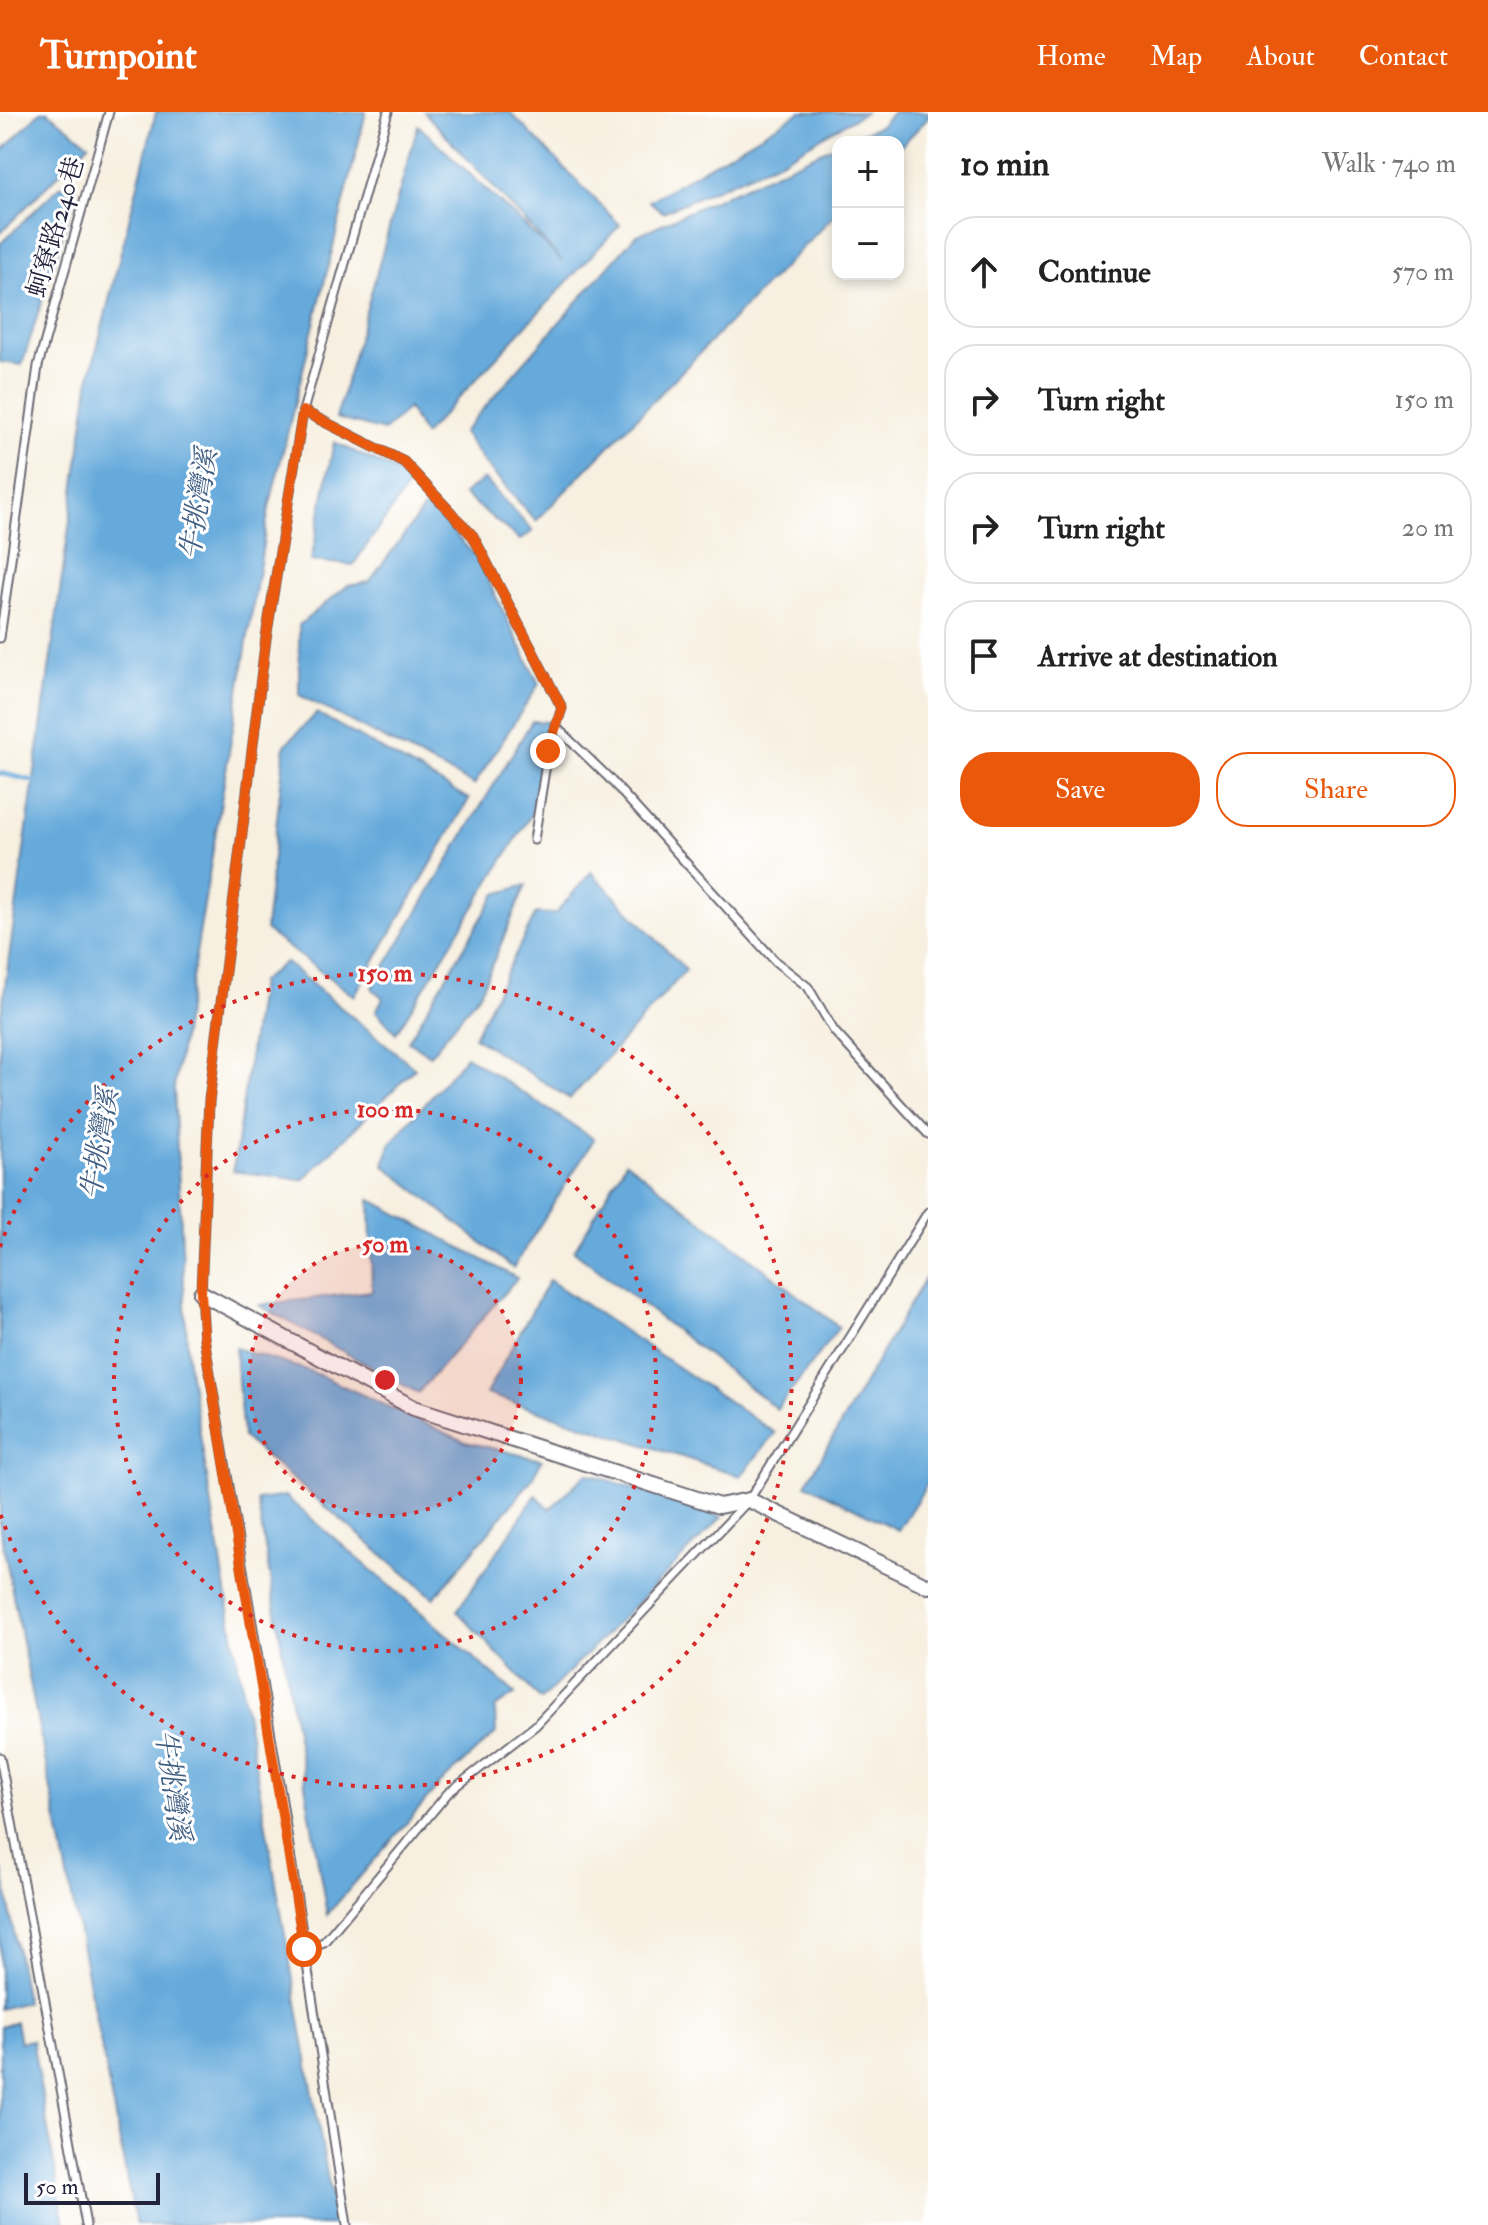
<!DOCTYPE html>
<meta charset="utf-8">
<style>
:root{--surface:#fff;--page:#f2f2f2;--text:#222;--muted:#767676;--line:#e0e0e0;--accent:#ea580c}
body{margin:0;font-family:"IM FELL Double Pica","Noto Serif TC",serif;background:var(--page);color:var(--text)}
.controls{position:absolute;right:24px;top:24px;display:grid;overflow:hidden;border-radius:16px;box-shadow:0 4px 12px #0003}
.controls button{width:72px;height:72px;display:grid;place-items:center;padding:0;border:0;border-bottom:2px solid var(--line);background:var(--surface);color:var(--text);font:40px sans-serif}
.scale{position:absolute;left:24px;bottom:20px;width:136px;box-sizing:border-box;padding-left:8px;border:4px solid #22223b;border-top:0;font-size:22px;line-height:28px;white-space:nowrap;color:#22223b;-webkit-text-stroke:6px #fff;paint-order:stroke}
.stop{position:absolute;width:24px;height:24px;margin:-18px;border:6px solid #ea580c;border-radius:50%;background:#fff}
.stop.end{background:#ea580c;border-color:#fff;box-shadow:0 2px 8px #0008}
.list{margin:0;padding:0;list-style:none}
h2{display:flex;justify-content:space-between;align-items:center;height:104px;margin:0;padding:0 32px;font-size:34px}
h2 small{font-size:26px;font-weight:400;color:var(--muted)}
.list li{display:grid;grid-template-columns:52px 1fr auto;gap:24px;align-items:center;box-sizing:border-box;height:112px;margin:0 16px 16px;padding:0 16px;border:2px solid var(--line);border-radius:32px}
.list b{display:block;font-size:30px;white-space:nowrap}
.list em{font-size:26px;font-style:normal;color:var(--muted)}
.actions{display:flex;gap:16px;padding:24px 32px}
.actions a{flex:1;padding:18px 0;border:2px solid var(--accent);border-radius:32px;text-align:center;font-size:28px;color:var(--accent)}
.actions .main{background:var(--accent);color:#fff}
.icon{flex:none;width:44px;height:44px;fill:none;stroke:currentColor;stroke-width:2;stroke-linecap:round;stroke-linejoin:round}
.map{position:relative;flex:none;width:928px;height:2113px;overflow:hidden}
header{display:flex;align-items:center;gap:48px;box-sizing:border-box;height:112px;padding:0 40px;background:var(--accent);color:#fff}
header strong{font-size:38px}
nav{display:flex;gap:44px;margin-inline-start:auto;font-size:28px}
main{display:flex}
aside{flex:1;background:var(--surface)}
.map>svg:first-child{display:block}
.water{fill:#66aadb;stroke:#44668b;stroke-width:2}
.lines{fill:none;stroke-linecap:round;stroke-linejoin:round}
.stream{stroke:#66aadb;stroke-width:5}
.service-casing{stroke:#6d6a74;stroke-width:11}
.minor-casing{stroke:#6d6a74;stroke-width:18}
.service{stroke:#fff;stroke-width:7}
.minor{stroke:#fff;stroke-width:14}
.route{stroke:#ea580c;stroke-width:10}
.ring{fill:none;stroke:#d62828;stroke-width:4;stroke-dasharray:4 8}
.labels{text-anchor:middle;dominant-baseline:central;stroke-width:6;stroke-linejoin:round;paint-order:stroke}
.street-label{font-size:26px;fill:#22223b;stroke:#fff}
.water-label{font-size:28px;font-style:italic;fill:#415f83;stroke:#fff}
.centre{fill:#d62828;stroke:#fff;stroke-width:4}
.ring-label{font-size:24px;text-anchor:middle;font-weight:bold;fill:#d62828;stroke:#fff;stroke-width:6;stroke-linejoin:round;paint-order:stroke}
</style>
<header>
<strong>Turnpoint</strong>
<nav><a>Home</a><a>Map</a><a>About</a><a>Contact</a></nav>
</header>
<main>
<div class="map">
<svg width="928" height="2113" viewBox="0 0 928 2113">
<rect width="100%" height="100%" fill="#fff"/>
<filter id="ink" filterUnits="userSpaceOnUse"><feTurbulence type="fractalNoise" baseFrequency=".0125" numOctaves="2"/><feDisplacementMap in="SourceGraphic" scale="16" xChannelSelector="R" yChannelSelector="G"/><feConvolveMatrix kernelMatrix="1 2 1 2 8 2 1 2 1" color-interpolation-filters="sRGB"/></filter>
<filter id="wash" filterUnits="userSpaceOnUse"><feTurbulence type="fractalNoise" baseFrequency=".006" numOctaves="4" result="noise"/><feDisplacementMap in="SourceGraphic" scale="32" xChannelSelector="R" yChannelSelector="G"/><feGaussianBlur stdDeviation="1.8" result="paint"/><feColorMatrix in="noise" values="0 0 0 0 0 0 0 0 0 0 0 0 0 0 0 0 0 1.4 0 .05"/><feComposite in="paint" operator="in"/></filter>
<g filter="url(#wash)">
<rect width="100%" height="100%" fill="#f7efdf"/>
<g class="water">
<path d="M40 0H48L89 32 0 121V41Z"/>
<path d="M156 0H366L269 396 174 976 188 1250 245 1594 336 2113H136L0 1417V910L90 264Z"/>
<path d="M424 0H510L620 113 424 323 408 296 384 319 336 306 418 13 562 149Z"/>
<path d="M800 0H865L780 49 663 100 649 89Z"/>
<path d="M893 0H928V6L898 37V30H843L881 13Z"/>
<path d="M838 32V99L536 409 485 352 463 320 635 124Z"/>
<path d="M60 74 77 77 22 253 0 250V132Z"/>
<path d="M334 330 413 367 353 453 311 449Z"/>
<path d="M484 367 533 419 520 428 463 382Z"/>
<path d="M427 392 477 446 539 572 474 673 299 583V513L347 474 369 470Z"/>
<path d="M317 601 469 687 354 884 265 818 285 633Z"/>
<path d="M532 609 550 610 536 695 396 921 376 899 383 886 372 876Z"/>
<path d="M591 760 686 858 570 987 474 925 536 801 555 802Z"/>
<path d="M526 773 480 881 430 943 408 929 496 782Z"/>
<path d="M285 850 415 956 303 1068 233 1059 260 870Z"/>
<path d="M466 944 594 1027 513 1156 384 1053 390 1032Z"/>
<path d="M626 1050 839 1215 777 1297 574 1139Z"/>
<path d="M370 1087 517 1166 418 1281 259 1193 372 1179Z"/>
<path d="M928 1161V1371L898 1418 806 1372Z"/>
<path d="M549 1168 775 1321 741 1364 486 1282Z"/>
<path d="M235 1236 310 1259 466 1330 542 1348 530 1370 434 1486 243 1325Z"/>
<path d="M587 1361 722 1405 541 1588 457 1499 536 1383 550 1397Z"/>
<path d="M285 1384 516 1582 495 1596 496 1621 441 1671 327 1803 257 1388Z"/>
<path d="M3 1758 26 1890 0 1897V1759Z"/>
<path d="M16 1910 20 1930 32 1928 65 2113H0V1915Z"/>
</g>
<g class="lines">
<path class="stream" d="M0 661 38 670"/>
</g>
</g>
<g filter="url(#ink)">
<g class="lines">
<defs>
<g id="service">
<path d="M303 299 404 350 473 424 562 596 548 639 534 728"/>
<path d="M0 526 38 254 109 0"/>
<path d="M556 615 608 665 776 850 808 875 834 919 928 1022"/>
<path d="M0 1645 86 2113"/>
<path d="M304 1837 324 1830 448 1681 535 1614 749 1388 928 1100"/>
<path d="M347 2113 282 1689 204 1226 201 1181 209 989 266 526 303 299 388 0"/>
</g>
<path id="minor" d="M201 1181 414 1296 719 1394 749 1388 928 1474"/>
</defs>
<use href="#service" class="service-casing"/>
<use href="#minor" class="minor-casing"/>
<use href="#service" class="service"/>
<use href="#minor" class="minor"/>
</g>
</g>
<g class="lines" filter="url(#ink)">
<path class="route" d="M304 1837 204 1226 201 1181 209 989 266 526 303 299 404 350 473 424 562 596 548 639"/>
</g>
<circle cx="385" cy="1268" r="136" fill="#d62828" fill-opacity=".12"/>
<g class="ring">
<circle cx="385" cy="1268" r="136"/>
<circle cx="385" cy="1268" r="271"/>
<path d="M0 1135A407 407 0 1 1 0 1401"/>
</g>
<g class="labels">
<g class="street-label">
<text transform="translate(56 115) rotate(-74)">蚵寮路240巷</text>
</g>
<g class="water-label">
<text transform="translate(199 392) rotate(-81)">牛挑灣溪</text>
<text transform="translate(100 1032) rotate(-81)">牛挑灣溪</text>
<text transform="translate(172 1673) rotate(82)">牛挑灣溪</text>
</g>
</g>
<circle cx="385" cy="1268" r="12" class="centre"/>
<g class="ring-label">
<text x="385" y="869">150 m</text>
<text x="385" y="1005">100 m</text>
<text x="385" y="1140">50 m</text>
</g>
</svg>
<div class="controls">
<button>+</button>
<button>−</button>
</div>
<div class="scale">50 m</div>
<div class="stop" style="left:304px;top:1837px"></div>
<div class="stop end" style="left:548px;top:639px"></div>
</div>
<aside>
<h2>10 min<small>Walk · 740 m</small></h2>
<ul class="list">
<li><svg class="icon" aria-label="ahead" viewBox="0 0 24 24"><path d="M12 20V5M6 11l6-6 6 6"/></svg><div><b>Continue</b></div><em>570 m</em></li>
<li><svg class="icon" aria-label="right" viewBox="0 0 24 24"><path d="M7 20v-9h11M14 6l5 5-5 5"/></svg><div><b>Turn right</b></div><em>150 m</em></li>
<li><svg class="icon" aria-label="right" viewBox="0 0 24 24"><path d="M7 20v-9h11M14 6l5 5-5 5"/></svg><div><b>Turn right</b></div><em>20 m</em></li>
<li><svg class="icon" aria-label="arrive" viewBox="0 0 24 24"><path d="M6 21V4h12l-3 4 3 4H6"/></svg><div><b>Arrive at destination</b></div></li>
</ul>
<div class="actions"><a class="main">Save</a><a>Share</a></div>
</aside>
</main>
